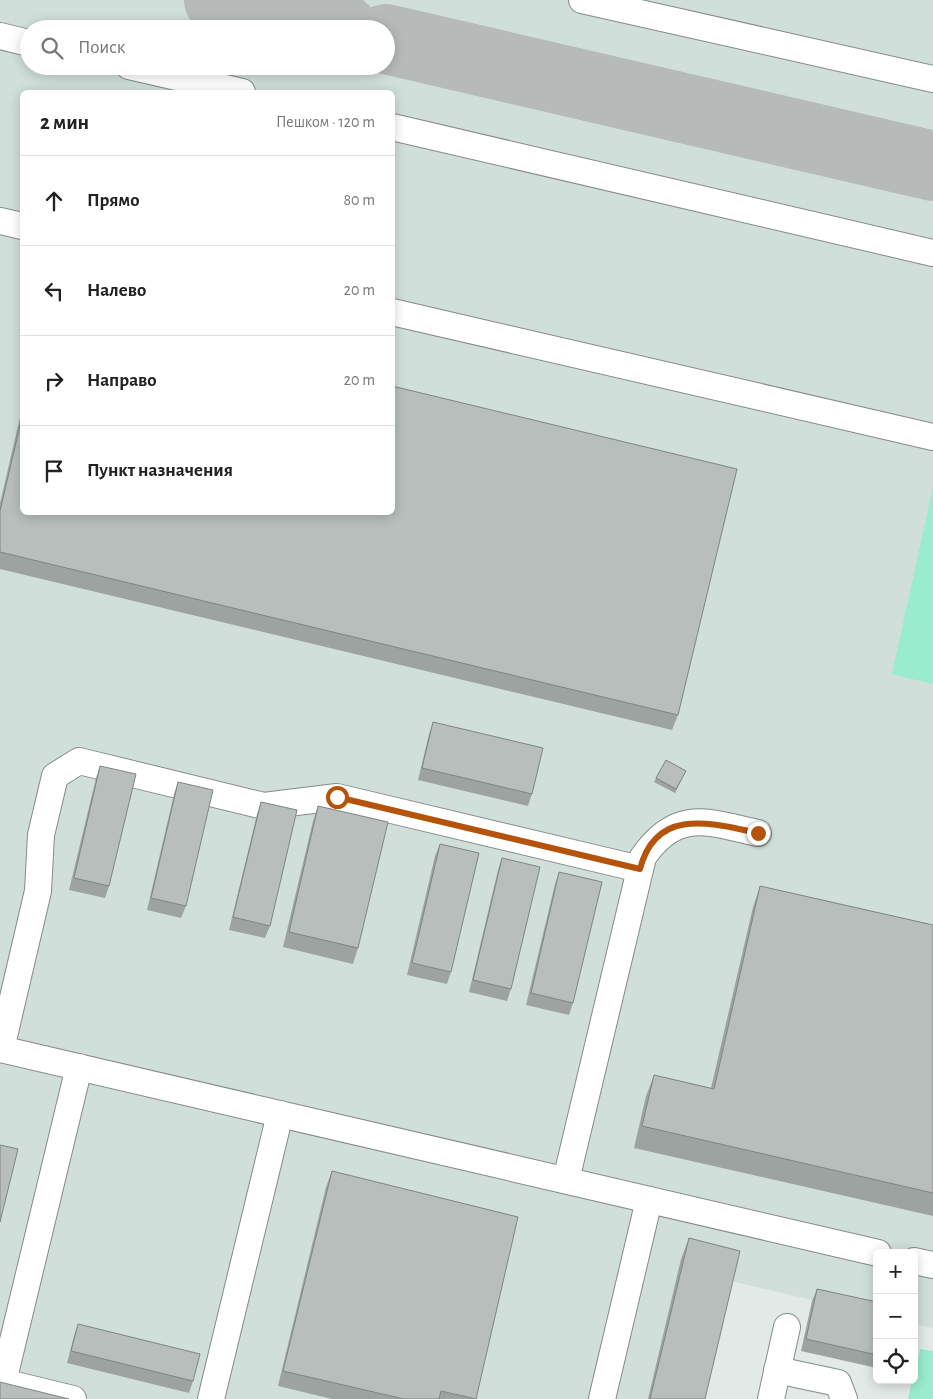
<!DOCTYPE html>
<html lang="ru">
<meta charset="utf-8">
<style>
:root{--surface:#fff;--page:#f6f6f6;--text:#222;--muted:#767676;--line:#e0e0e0}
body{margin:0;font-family:"Alegreya Sans",sans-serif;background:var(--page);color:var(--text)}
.controls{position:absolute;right:15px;bottom:15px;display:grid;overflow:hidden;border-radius:8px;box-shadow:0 2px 12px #0003}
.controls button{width:45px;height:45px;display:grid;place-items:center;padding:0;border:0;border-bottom:1px solid var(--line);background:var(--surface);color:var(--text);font:25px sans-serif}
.stop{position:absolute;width:15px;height:15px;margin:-11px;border:4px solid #b45309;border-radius:50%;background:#fff}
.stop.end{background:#b45309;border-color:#fff;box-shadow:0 1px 5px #0008}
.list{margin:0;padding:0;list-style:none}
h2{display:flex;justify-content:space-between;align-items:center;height:65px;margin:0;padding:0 20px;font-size:21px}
h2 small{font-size:16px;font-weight:400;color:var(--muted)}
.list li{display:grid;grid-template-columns:32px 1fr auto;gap:15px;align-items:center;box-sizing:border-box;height:90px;padding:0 20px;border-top:1px solid var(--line)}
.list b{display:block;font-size:19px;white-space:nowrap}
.list em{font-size:16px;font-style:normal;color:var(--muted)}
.icon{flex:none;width:28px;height:28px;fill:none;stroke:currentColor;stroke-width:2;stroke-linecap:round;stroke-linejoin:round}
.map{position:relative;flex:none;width:933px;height:1399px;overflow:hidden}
.search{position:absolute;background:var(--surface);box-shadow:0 2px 12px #0003;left:20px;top:20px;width:375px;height:55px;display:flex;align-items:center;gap:12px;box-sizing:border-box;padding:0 18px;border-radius:28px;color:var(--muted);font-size:19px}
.panel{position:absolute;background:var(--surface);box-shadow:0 2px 12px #0003;left:20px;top:90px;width:375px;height:425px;border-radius:8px}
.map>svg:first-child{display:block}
.built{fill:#d0dfd9;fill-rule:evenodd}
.green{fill:#99eccd}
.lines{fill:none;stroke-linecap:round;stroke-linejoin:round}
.taxiway{stroke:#b6bab8;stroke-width:70}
.minor-casing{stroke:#858b88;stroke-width:28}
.minor{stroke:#fff;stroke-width:26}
.wall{fill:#9da3a1}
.building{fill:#b7bebb;stroke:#808583}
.route{stroke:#b45309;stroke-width:6}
</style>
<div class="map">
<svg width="933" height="1399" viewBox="0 0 933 1399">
<rect width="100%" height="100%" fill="#e3e9e6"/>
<path class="built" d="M0 0H933V1328L914 1324V1253H877V1315L731 1281 702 1399H0ZM29 29H386V66H29ZM22 92H392V512H22Z"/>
<g class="green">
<path d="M933 487V684L892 674Z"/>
<path d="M920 1349 933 1351V1399H908L912 1380H914Z"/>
</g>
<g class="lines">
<g class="taxiway">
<path d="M219 0 343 29"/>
<path d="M386 39 933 166"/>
</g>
<defs>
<g id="minor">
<path d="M582 0 933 79"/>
<path d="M0 36 29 43"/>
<path d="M129 66 242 92"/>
<path d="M392 127 933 253"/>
<path d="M0 221 22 226"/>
<path d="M392 312 933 437"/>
<path d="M0 1049 878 1253"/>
<path d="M1 1049 38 891 41 835 55 776 79 761 264 806 337 797 640 869"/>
<path d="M566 1180 643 857C677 808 707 822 758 833"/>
<path d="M914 1261 933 1265"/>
<path d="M777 1370 838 1383 844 1399"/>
<path d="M73 1399 3 1382 79 1067"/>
<path d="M211 1399 280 1114"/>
<path d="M602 1399 649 1200"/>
<path d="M771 1399 787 1327"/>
</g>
</defs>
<use href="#minor" class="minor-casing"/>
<use href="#minor" class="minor"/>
</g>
<g class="wall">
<path d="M22 409V512L678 715 672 730 0 569V503Z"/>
<path d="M433 722 532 794 528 806 418 780 429 734Z"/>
<path d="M100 766 109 886 105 898 69 890 96 778Z"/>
<path d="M686 771 675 793 654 782 656 778Z"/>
<path d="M178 782 186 906 181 918 147 910 174 794Z"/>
<path d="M261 802 270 926 265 938 229 930 257 814Z"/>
<path d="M318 806 358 948 353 964 283 947 313 821Z"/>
<path d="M440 844 451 972 447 984 407 975 435 856Z"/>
<path d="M502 858 511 989 507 1001 469 992 498 870Z"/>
<path d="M559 872 573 1003 569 1015 526 1005 555 884Z"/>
<path d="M760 886 933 925V1216L634 1148 646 1096 654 1075 711 1088 753 907Z"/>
<path d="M332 1171 476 1399H332L278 1386 326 1187Z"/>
<path d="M689 1238 705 1399H648L681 1259Z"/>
<path d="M817 1289 877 1302V1368L801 1351 812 1301Z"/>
<path d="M78 1324 193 1381 189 1393 67 1363 74 1336Z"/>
</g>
<g class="building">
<path d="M392 386 737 469 678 715 0 552V511L22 417V512H392Z"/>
<path d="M433 722 543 748 532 794 422 768Z"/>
<path d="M666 760 686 771 676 789 656 778Z"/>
<path d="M100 766 136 774 109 886 74 878Z"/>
<path d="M178 782 213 790 186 906 151 898Z"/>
<path d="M261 802 297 810 270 926 233 917Z"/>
<path d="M318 806 388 822 358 948 289 932Z"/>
<path d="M440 844 479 853 451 972 412 963Z"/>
<path d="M502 858 540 867 511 989 473 980Z"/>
<path d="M559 872 602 882 573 1003 531 993Z"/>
<path d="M760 886 933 925V1193L642 1126 654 1075 714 1089Z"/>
<path d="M0 1145 18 1149 0 1222Z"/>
<path d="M332 1171 518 1217 476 1399 441 1391 439 1399H404L283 1371Z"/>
<path d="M689 1238 740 1251 705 1399H650Z"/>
<path d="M817 1289 877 1302V1355L806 1339Z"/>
<path d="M78 1324 200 1354 193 1381 71 1351Z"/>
<path d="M0 1382 69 1399H0Z"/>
</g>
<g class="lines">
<path class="route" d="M337 797 640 869C656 807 711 823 758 833"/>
</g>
</svg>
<div class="controls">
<button>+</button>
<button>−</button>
<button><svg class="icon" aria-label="locate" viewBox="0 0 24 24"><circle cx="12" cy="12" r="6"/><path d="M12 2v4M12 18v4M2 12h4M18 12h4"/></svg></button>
</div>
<div class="stop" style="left:337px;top:797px"></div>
<div class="stop end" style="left:758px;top:833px"></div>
<div class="search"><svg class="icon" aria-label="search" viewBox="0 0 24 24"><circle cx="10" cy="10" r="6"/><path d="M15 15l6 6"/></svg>Поиск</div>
<section class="panel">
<h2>2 мин<small>Пешком · 120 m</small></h2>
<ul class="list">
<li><svg class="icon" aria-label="ahead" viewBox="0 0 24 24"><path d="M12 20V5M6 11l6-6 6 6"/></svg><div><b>Прямо</b></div><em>80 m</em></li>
<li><svg class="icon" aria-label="left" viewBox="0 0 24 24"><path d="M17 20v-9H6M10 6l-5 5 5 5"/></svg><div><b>Налево</b></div><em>20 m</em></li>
<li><svg class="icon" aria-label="right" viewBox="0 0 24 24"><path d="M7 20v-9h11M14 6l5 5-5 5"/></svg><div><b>Направо</b></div><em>20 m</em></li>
<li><svg class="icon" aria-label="arrive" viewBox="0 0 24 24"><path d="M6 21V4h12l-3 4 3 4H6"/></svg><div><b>Пункт назначения</b></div></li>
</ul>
</section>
</div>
